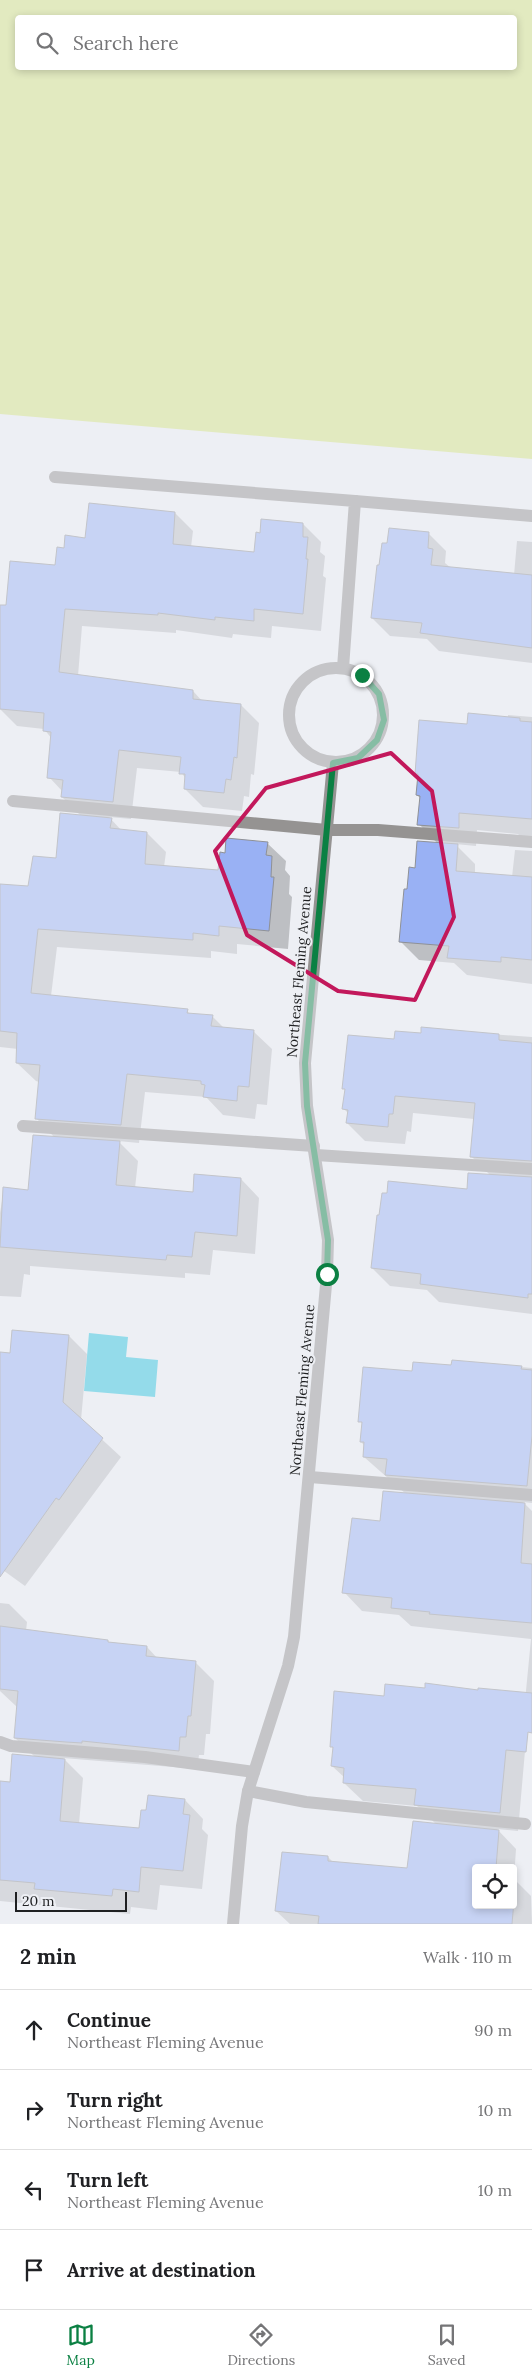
<!DOCTYPE html>
<meta charset="utf-8">
<style>
:root{--surface:#fff;--page:#f2f2f2;--text:#202124;--muted:#757577;--line:#e0e0e0;--accent:#0b8043}
body{margin:0;font-family:Lora,serif;background:var(--page);color:var(--text)}
.controls{position:absolute;right:15px;bottom:15px;display:grid;overflow:hidden;border-radius:5px;box-shadow:0 2px 8px #0003}
.controls button{width:45px;height:45px;display:grid;place-items:center;padding:0;border:0;border-bottom:1px solid var(--line);background:var(--surface);color:var(--text);font:25px sans-serif}
.scale{position:absolute;left:15px;bottom:12px;width:112px;box-sizing:border-box;padding-left:5px;border:2px solid #1f2022;border-top:0;font-size:14px;line-height:18px;white-space:nowrap;color:#1f2022;-webkit-text-stroke:4px #edeff4;paint-order:stroke}
.stop{position:absolute;width:15px;height:15px;margin:-11px;border:4px solid #0b8043;border-radius:50%;background:#fff}
.stop.end{background:#0b8043;border-color:#fff;box-shadow:0 1px 5px #0008}
.list{margin:0;padding:0;list-style:none}
h2{display:flex;justify-content:space-between;align-items:center;height:65px;margin:0;padding:0 20px;font-size:21px}
h2 small{font-size:16px;font-weight:400;color:var(--muted)}
.list li{display:grid;grid-template-columns:32px 1fr auto;gap:15px;align-items:center;box-sizing:border-box;height:80px;padding:0 20px;border-top:1px solid var(--line)}
.list b{display:block;font-size:19px;white-space:nowrap}
.list p{margin:0;font-size:16px;white-space:nowrap;color:var(--muted)}
.list em{font-size:16px;font-style:normal;color:var(--muted)}
.icon{flex:none;width:28px;height:28px;fill:none;stroke:currentColor;stroke-width:2;stroke-linecap:round;stroke-linejoin:round}
.map{position:relative;flex:none;width:532px;height:1924px;overflow:hidden}
.search{position:absolute;background:var(--surface);box-shadow:0 2px 8px #0003;left:15px;right:15px;top:15px;height:55px;display:flex;align-items:center;gap:12px;box-sizing:border-box;padding:0 18px;border-radius:5px;color:var(--muted);font-size:19px}
.sheet{height:385px;background:var(--surface)}
nav{display:flex;justify-content:space-around;align-items:center;box-sizing:border-box;height:70px;border-top:1px solid var(--line);background:var(--surface);font-size:14px;color:var(--muted)}
nav a{display:grid;justify-items:center;gap:2px}
nav .on{color:var(--accent)}
.map>svg:first-child{display:block}
.green{fill:#d6e482;fill-rule:evenodd}
.water{fill:#29c4de}
.shadow{fill:#0003;fill-rule:evenodd}
.building{fill:#99b1f4;stroke:#8f9196}
.lines{fill:none;stroke-linecap:round;stroke-linejoin:round}
.lane{stroke:#959392;stroke-width:12}
.street{stroke:#959392;stroke-width:12}
.route{stroke:#0b8043;stroke-width:6}
.marked{fill:none;stroke:#c2185b;stroke-width:4;stroke-linejoin:round}
.labels{text-anchor:middle;dominant-baseline:central;stroke-width:4;stroke-linejoin:round;paint-order:stroke}
.street-label{font-size:14px;fill:#1f2022;stroke:#edeff4}
</style>
<div class="map">
<svg width="532" height="1924" viewBox="0 0 532 1924">
<rect width="100%" height="100%" fill="#edeff4"/>
<path class="green" d="M0 0H532V459L0 414ZM18 18H514V68H18Z"/>
<path class="water" d="M89 1333 128 1337 126 1357 158 1360 155 1397 84 1391Z"/>
<g class="shadow">
<path d="M175 513 193 531 191 547 255 554 303 524 321 542 320 552 325 556 323 576 326 578 321 631 272 626 271 638 233 634 232 638 176 630V633L82 626 78 676 193 691 203 702 241 705 259 723 254 775 251 774 249 797 244 796 242 811 203 807 185 789 186 779 181 772 137 768 131 819 109 817 122 831 147 833 166 852 164 867 219 872 226 854 267 843 286 861 285 870 290 876 289 894 292 897 288 949 237 944V954L211 951V958L57 947 51 996 187 1011 191 1015 212 1016 224 1028 253 1031 272 1049 267 1105 257 1104 255 1119 223 1115 206 1097 145 1092 139 1143 118 1141 138 1161 135 1188 194 1193 241 1179 259 1198 255 1254 213 1250 210 1275 185 1273V1278L30 1266V1275L24 1274 21 1297 0 1296V1213L4 1189 30 1191 55 1138 36 1118 39 1082 36 1081 17 1063 18 1049 0 1047V885L29 888 57 859 82 817 62 797 63 792 49 777 52 739 44 729 17 726 0 709V606L7 607 57 566 66 549 86 539Z"/>
<path d="M428 533 446 551 445 563 451 568 514 575 517 541 532 542V663L439 651 427 639 390 636 372 618Z"/>
<path d="M508 715 532 717V848L518 834 477 830 476 846 455 844 475 864V874L512 877 515 850 532 851V984L467 975 454 963 419 960 401 942 408 890 416 869 438 844 419 824 421 799 417 795 419 775 417 773 468 725 508 718Z"/>
<path d="M422 1029 532 1037V1314L439 1302 427 1290 390 1286 372 1268 468 1190 491 1176 471 1156 474 1119 413 1113 411 1132 407 1131 405 1144 365 1141 347 1123 348 1113 344 1109 346 1090 343 1088 395 1040 422 1034Z"/>
<path d="M69 1336 87 1354 81 1420 121 1457 25 1586 0 1568V1354L11 1355Z"/>
<path d="M453 1361 532 1368V1503L523 1502 532 1511V1709L525 1701 531 1639 411 1626 399 1615 362 1611 344 1592 381 1522 406 1494 364 1457 365 1446 361 1442 363 1424 360 1421 413 1373 452 1366Z"/>
<path d="M0 1603 9 1604 27 1622 26 1631 147 1647 158 1659 195 1662 214 1681 210 1734H206L204 1755H199L197 1769 63 1758 83 1778 79 1824 140 1829 185 1800 203 1819 202 1829 208 1835 202 1889 160 1885 157 1910 131 1907 130 1914 0 1901V1782L11 1783 35 1757 15 1738 17 1707 0 1691Z"/>
<path d="M335 1692 525 1751 518 1831 497 1829 516 1849 514 1879 531 1896 532 1924H290L276 1911 328 1857 333 1862 408 1869 436 1824 417 1806 363 1801 344 1783 345 1778 332 1766 334 1749 331 1746ZM476 1868H513V1905H476Z"/>
</g>
<g class="building">
<path d="M89 503 175 512 173 544 254 552 256 532 260 533 261 519 303 523V537H308L306 559H308L303 614 254 609V621L215 617V620L158 613V615L65 609 59 672 193 690V699L241 704 237 758 234 757 231 780 226 779 224 793 184 789 185 774H179L181 757 119 750 113 802 61 797 63 780 47 778 51 732 43 731 44 713 0 709V605H6L10 561 55 565 57 547 64 548 65 535 85 538Z"/>
<path d="M389 528 429 532 428 548 433 549 431 565 532 575V648L420 633 422 623 371 618 377 565H379L382 543H387Z"/>
<path d="M468 713 520 718V721L532 722V819L459 813V828L417 825 420 796 416 795 418 774H415L419 720 467 724Z"/>
<path d="M60 813 112 818 110 828 147 832 145 864 218 870 220 852 225 853 226 838 268 842 266 855 272 856 271 877H274L269 931 219 926V936L193 933V940L38 929 31 993 188 1009 187 1013 213 1015 211 1026 254 1030 249 1087 238 1086 237 1101 203 1097 205 1085 201 1084V1081L127 1074 121 1125 35 1119 40 1065 16 1063 17 1033 0 1031V884L28 886 33 856 56 858Z"/>
<path d="M417 841 458 844 456 871 532 877V960L501 957V962L447 958 449 946 399 942 404 889H407L409 867 415 868Z"/>
<path d="M421 1027 499 1034V1040L532 1043V1161L470 1157 475 1103 395 1096 393 1114H389L388 1127 346 1123 348 1110 342 1109 345 1089H342L348 1035 394 1039 395 1031 421 1033Z"/>
<path d="M33 1135 120 1141 116 1185 193 1192 194 1174 241 1178 237 1236 195 1232 192 1257 167 1255 166 1260 0 1247 3 1187 28 1190Z"/>
<path d="M468 1173 532 1177V1294H528V1298L420 1284 421 1274 371 1268 377 1215H379L382 1193H387L388 1181 467 1189Z"/>
<path d="M12 1330 69 1335 63 1402 103 1438 59 1500 56 1498 0 1577V1352L10 1353Z"/>
<path d="M452 1360 522 1366 521 1369 532 1370V1436L527 1486 385 1475 387 1459 363 1457 364 1442H360L362 1422H358L363 1367 412 1371 413 1362 451 1365Z"/>
<path d="M383 1491 525 1503 521 1563 532 1564V1623L429 1614 430 1612 391 1608 392 1598 342 1593 352 1518 380 1521Z"/>
<path d="M0 1626 108 1640V1642L147 1646 146 1656 196 1661 191 1716H188L186 1737H180L179 1751 82 1741V1743L66 1742 14 1738 18 1691 0 1689Z"/>
<path d="M425 1683 478 1690V1688L532 1693V1733L528 1732 526 1752 506 1750 500 1813 414 1805 416 1789 343 1783 344 1768 331 1766 333 1747H330L334 1691 384 1696 385 1684 425 1688Z"/>
<path d="M12 1754 65 1759 60 1821 139 1828 141 1810H146L148 1795 185 1799 183 1814 190 1815 183 1871 141 1867 139 1892 113 1889 112 1896 34 1889 35 1883 0 1880V1781L10 1782Z"/>
<path d="M413 1821 499 1830 496 1868H476V1905H513V1889H515L512 1924H318L319 1916 275 1911 282 1852 328 1856V1861L407 1868Z"/>
</g>
<g class="lines">
<g class="lane">
<path d="M55 477 355 501 343 668"/>
<path d="M355 501 532 516"/>
<path d="M13 801 327 830H378L532 842"/>
<path d="M23 1126 314 1146"/>
<path d="M316 1155 532 1169"/>
<path d="M310 1477 532 1495"/>
<path d="M0 1742 11 1746 145 1757 254 1772"/>
<path d="M248 1791 306 1802 525 1824"/>
</g>
<g class="street">
<circle cx="336" cy="715" r="47"/>
<path d="M233 1924 242 1826 248 1791 288 1666 294 1637 327 1274 328 1240 307 1106 305 1063 333 763"/>
</g>
</g>
<g class="lines">
<path class="route" d="M327 1274 328 1240 307 1106 305 1063 333 763 358 758 377 740 384 720 379 694 362 675"/>
</g>
<path d="M0 0H532V1924H0ZM391 753 432 791 454 917 415 1000 338 991 247 935 215 851 266 788Z" fill="#edeff4" fill-opacity=".55" fill-rule="evenodd"/>
<path class="marked" d="M391 753 432 791 454 917 415 1000 338 991 247 935 215 851 266 788Z"/>
<g class="labels">
<g class="street-label">
<text transform="translate(299 972) rotate(-85)">Northeast Fleming Avenue</text>
<text transform="translate(302 1390) rotate(-85)">Northeast Fleming Avenue</text>
</g>
</g>
</svg>
<div class="controls">
<button><svg class="icon" aria-label="locate" viewBox="0 0 24 24"><circle cx="12" cy="12" r="6"/><path d="M12 2v4M12 18v4M2 12h4M18 12h4"/></svg></button>
</div>
<div class="scale">20 m</div>
<div class="stop" style="left:327px;top:1274px"></div>
<div class="stop end" style="left:362px;top:675px"></div>
<div class="search"><svg class="icon" aria-label="search" viewBox="0 0 24 24"><circle cx="10" cy="10" r="6"/><path d="M15 15l6 6"/></svg>Search here</div>
</div>
<section class="sheet">
<h2>2 min<small>Walk · 110 m</small></h2>
<ul class="list">
<li><svg class="icon" aria-label="ahead" viewBox="0 0 24 24"><path d="M12 20V5M6 11l6-6 6 6"/></svg><div><b>Continue</b><p>Northeast Fleming Avenue</p></div><em>90 m</em></li>
<li><svg class="icon" aria-label="right" viewBox="0 0 24 24"><path d="M7 20v-9h11M14 6l5 5-5 5"/></svg><div><b>Turn right</b><p>Northeast Fleming Avenue</p></div><em>10 m</em></li>
<li><svg class="icon" aria-label="left" viewBox="0 0 24 24"><path d="M17 20v-9H6M10 6l-5 5 5 5"/></svg><div><b>Turn left</b><p>Northeast Fleming Avenue</p></div><em>10 m</em></li>
<li><svg class="icon" aria-label="arrive" viewBox="0 0 24 24"><path d="M6 21V4h12l-3 4 3 4H6"/></svg><div><b>Arrive at destination</b></div></li>
</ul>
</section>
<nav>
<a class="on"><svg class="icon" aria-label="map" viewBox="0 0 24 24"><path d="M3 6l6-2 6 2 6-2v14l-6 2-6-2-6 2zM9 4v14M15 6v14"/></svg>Map</a>
<a><svg class="icon" aria-label="directions" viewBox="0 0 24 24"><path d="M12 3l9 9-9 9-9-9zM9 14v-3h6M13 9l2 2-2 2"/></svg>Directions</a>
<a><svg class="icon" aria-label="saved" viewBox="0 0 24 24"><path d="M7 4h10v16l-5-4-5 4z"/></svg>Saved</a>
</nav>
